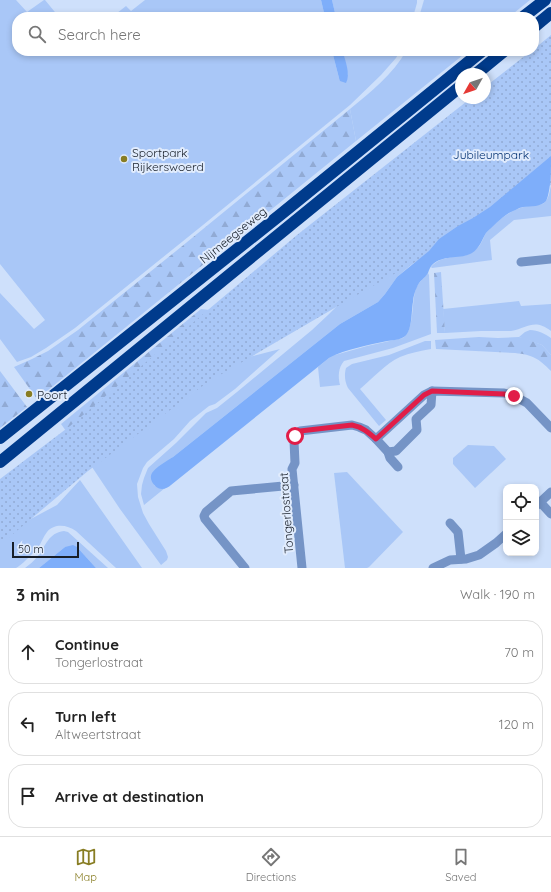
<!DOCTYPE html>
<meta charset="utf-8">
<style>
:root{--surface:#fff;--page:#f6f6f6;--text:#222;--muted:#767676;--line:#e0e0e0;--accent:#887d23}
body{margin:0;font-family:Quicksand,sans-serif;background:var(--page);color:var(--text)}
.controls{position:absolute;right:12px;bottom:12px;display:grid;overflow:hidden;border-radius:8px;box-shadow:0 2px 6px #0003}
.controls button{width:36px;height:36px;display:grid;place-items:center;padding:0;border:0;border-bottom:1px solid var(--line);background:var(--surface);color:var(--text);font:20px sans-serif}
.compass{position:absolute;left:455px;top:68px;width:36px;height:36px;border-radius:50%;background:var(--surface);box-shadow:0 2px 6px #0003;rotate:230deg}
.scale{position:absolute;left:12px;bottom:10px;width:67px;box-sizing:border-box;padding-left:4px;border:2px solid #171e28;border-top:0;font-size:11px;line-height:14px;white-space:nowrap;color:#171e28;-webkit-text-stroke:3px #e1ecfd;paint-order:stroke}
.stop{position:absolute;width:12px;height:12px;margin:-9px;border:3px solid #e11d48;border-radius:50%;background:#fff}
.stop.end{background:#e11d48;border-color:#fff;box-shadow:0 1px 4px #0008}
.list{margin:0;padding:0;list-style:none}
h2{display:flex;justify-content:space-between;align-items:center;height:52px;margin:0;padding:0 16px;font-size:17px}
h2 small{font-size:13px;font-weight:400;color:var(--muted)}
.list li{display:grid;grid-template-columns:26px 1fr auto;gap:12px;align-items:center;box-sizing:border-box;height:64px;margin:0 8px 8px;padding:0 8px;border:1px solid var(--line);border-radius:16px}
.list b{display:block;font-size:15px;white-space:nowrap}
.list p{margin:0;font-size:13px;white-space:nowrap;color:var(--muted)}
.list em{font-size:13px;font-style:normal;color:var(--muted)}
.icon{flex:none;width:22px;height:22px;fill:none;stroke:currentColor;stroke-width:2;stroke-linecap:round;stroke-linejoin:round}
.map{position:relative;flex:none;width:551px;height:568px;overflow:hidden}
.search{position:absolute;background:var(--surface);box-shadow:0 2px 6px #0003;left:12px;right:12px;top:12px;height:44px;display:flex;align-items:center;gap:10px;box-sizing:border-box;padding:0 14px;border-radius:16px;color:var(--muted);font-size:15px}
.sheet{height:268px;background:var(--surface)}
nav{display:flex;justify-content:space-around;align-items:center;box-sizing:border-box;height:56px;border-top:1px solid var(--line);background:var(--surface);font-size:11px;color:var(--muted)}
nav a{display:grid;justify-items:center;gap:2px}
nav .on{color:var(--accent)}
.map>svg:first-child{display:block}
.green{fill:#a9c7f7}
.forest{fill:url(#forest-firs)}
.park{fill:url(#park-dots)}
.water{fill:#7eaefa}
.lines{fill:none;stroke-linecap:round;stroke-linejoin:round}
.minor{stroke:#7594c6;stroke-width:9}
.motorway{stroke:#003b8c;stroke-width:12}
.route{stroke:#e11d48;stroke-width:5}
.poi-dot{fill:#887d23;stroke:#e1ecfd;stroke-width:1.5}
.labels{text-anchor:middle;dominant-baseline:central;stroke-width:4;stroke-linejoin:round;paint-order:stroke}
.poi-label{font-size:12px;fill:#171e28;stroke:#e1ecfd;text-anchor:start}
.park-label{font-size:12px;fill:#033172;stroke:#e1ecfd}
.street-label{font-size:12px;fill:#171e28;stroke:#e1ecfd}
</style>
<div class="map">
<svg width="551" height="568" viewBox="0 0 551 568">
<defs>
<pattern id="forest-firs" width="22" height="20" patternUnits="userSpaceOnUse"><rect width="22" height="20" fill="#a9c7f7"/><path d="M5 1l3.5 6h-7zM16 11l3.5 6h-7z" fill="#91aad4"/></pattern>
<pattern id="park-dots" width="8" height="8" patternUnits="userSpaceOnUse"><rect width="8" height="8" fill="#a9c7f7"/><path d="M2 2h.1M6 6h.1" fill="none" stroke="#91aad4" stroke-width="1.8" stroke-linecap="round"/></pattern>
</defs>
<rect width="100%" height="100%" fill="#cee0fb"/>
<g class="green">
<path d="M0 0H16L27 12 44 0H45L59 17H17V51H332L339 78 348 75 343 51H400L396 58 381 75 350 105 203 225 75 328 46 348 31 357 17 362 0 339V293L34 329 45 320 0 264Z"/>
<path d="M145 0H321L325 17H112L126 6 131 11Z"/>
<path d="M332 0H417V3L413 17H336Z"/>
<path d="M424 0H530L509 17H419Z"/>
<path d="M406 51H468L356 141 350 109C371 92 393 74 406 51Z"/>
<path d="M551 186V216L514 220 490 240 492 260 432 268 431 267C441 254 463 259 476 249 481 246 483 238 486 233 493 224 505 215 515 210 524 206 534 205 543 204 549 199 549 193 551 186Z"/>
<path d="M417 260 397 277 385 294 378 302 340 324 173 457 153 472 154 485C158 488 160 489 165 488L144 505 141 494 142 485 144 478 148 468 176 443 206 413 217 408 237 392 312 330 328 315 345 298Z"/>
<path d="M428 273 429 275 431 334 393 348 344 361C338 368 338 377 340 385L320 387 318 367 329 358 335 355 367 346 403 338C415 328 411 303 416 288 419 282 424 278 428 273Z"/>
<path d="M519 301 521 306 551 304V331C534 318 528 328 511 331H481L445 333 443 309Z"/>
<path d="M530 330C538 330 545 334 551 338V355L542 345 519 337 525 332Z"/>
<path d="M425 341H431V349C420 351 410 353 400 357 386 363 371 380 360 389L386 420 379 426 348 388C345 382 344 375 346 368L352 364 389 355Z"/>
<path d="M280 349 235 389 215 404 209 406 190 421 174 439 147 462 143 468 137 484 138 497 143 513 149 524 166 551 168 557 167 560 161 565 120 509 92 467 237 360Z"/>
<path d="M468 445 494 446 506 459 475 488 453 464V458Z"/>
<path d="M347 472 403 532 369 567 367 568H345L334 473Z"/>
<path d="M80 480 142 568H116L76 531C67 525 55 523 47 532 43 537 41 544 37 549 33 553 21 566 16 568 12 568 4 568 0 568V538L12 529 57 505Z"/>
<path d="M64 531 68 532 108 568H96L77 547H65L39 568H25C29 565 34 561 37 557 46 546 48 533 64 531Z"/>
</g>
<g class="forest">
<path d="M350 109 356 141 37 399 14 367 32 359 48 351 78 330 181 247Z"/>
<path d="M441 272 445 333H437L434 273Z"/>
<path d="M201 309 210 310 86 459 61 424Z"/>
<path d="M479 337 498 338 519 337 524 338 542 345 551 355V371C538 358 533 355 515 353L436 349 435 340Z"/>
<path d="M0 371 27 407 0 428Z"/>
</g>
<path class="park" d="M551 35V185L350 299 208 382 88 471 0 545V479L70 426 297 235 471 98H485V87L531 51H534V49Z"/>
<g class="water">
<path d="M321 0H332L336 17H325Z"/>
<path d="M332 51H343C345 61 351 74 346 83L340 81 339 78Z"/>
<path d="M551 156C551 168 551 192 546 201 541 207 531 206 523 207 518 208 514 211 509 213 501 218 493 226 486 233 482 239 480 248 472 253 460 260 443 254 432 265 430 267 429 270 428 273 425 278 419 281 417 287 415 291 413 297 413 302 411 311 413 334 402 338 398 340 392 340 387 341 369 345 346 349 329 358L171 485C169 487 165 489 162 489 155 489 148 479 152 473 156 467 167 461 173 457L340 324 378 302 385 294 397 277 429 251 439 239 458 226 473 218 490 207Z"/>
<path d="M73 545 77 547 96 568H39L65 547Z"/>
</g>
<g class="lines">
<g class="minor">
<path d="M521 262 551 259"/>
<path d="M376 439 424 395 432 391 504 393 514 396 527 403 551 428"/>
<path d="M388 452 396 451 417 430 416 419 431 405 432 391"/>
<path d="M540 502 551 514"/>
<path d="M536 506 551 492"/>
<path d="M450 523 458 532 461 559"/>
<path d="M245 568 205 519 204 516 206 512 231 491 294 485"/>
<path d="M302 568 292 469 295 463 294 441 295 436 300 431 352 425 359 427 366 430 376 439 388 452 390 458 398 467"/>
<path d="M433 568 450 560 466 559 479 555 496 543 506 534"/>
</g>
<g class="motorway">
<path d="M523 17 545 0"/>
<path d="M534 27 551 13"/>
<path d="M476 74 504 51"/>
<path d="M0 438 280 215 482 51"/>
<path d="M0 462 461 86"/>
</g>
</g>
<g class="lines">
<path class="route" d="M295 436 300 431 352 425C362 427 368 432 376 439L424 395 432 391 504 394 514 396"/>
</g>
<g class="poi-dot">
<circle cx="124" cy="159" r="4"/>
<circle cx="29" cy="394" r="4"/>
</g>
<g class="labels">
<g class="poi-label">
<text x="132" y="152">Sportpark<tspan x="132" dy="14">Rijkerswoerd</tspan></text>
<text x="37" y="394">Poort</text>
</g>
<g class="park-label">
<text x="491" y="154">Jubileumpark</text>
</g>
<g class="street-label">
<text transform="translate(233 235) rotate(-39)">Nijmeegseweg</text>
<text transform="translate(286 513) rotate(-94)">Tongerlostraat</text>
</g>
</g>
</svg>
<div class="controls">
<button><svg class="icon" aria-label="locate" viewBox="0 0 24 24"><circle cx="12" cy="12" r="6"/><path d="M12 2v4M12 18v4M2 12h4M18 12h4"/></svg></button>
<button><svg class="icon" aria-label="layers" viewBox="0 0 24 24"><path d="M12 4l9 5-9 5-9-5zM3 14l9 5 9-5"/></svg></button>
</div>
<svg class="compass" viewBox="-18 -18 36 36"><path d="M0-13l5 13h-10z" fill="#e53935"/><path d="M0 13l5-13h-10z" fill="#767676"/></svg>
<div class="scale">50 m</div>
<div class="stop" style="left:295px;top:436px"></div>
<div class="stop end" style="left:514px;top:396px"></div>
<div class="search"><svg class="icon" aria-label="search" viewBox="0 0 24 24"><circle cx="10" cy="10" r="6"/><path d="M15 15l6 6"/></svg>Search here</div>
</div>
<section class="sheet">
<h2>3 min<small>Walk · 190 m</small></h2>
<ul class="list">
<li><svg class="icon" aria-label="ahead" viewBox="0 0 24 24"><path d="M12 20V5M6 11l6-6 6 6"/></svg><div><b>Continue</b><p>Tongerlostraat</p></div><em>70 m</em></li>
<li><svg class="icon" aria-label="left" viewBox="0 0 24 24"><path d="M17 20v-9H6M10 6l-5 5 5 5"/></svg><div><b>Turn left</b><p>Altweertstraat</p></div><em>120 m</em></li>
<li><svg class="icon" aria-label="arrive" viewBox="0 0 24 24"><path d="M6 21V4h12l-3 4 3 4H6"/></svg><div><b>Arrive at destination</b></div></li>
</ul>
</section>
<nav>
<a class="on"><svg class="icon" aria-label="map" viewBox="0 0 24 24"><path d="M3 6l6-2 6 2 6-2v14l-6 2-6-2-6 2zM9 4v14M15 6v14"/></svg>Map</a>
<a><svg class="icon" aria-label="directions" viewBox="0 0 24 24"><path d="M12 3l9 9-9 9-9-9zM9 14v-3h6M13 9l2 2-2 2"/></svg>Directions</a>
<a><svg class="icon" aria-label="saved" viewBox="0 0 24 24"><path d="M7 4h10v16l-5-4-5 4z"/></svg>Saved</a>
</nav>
